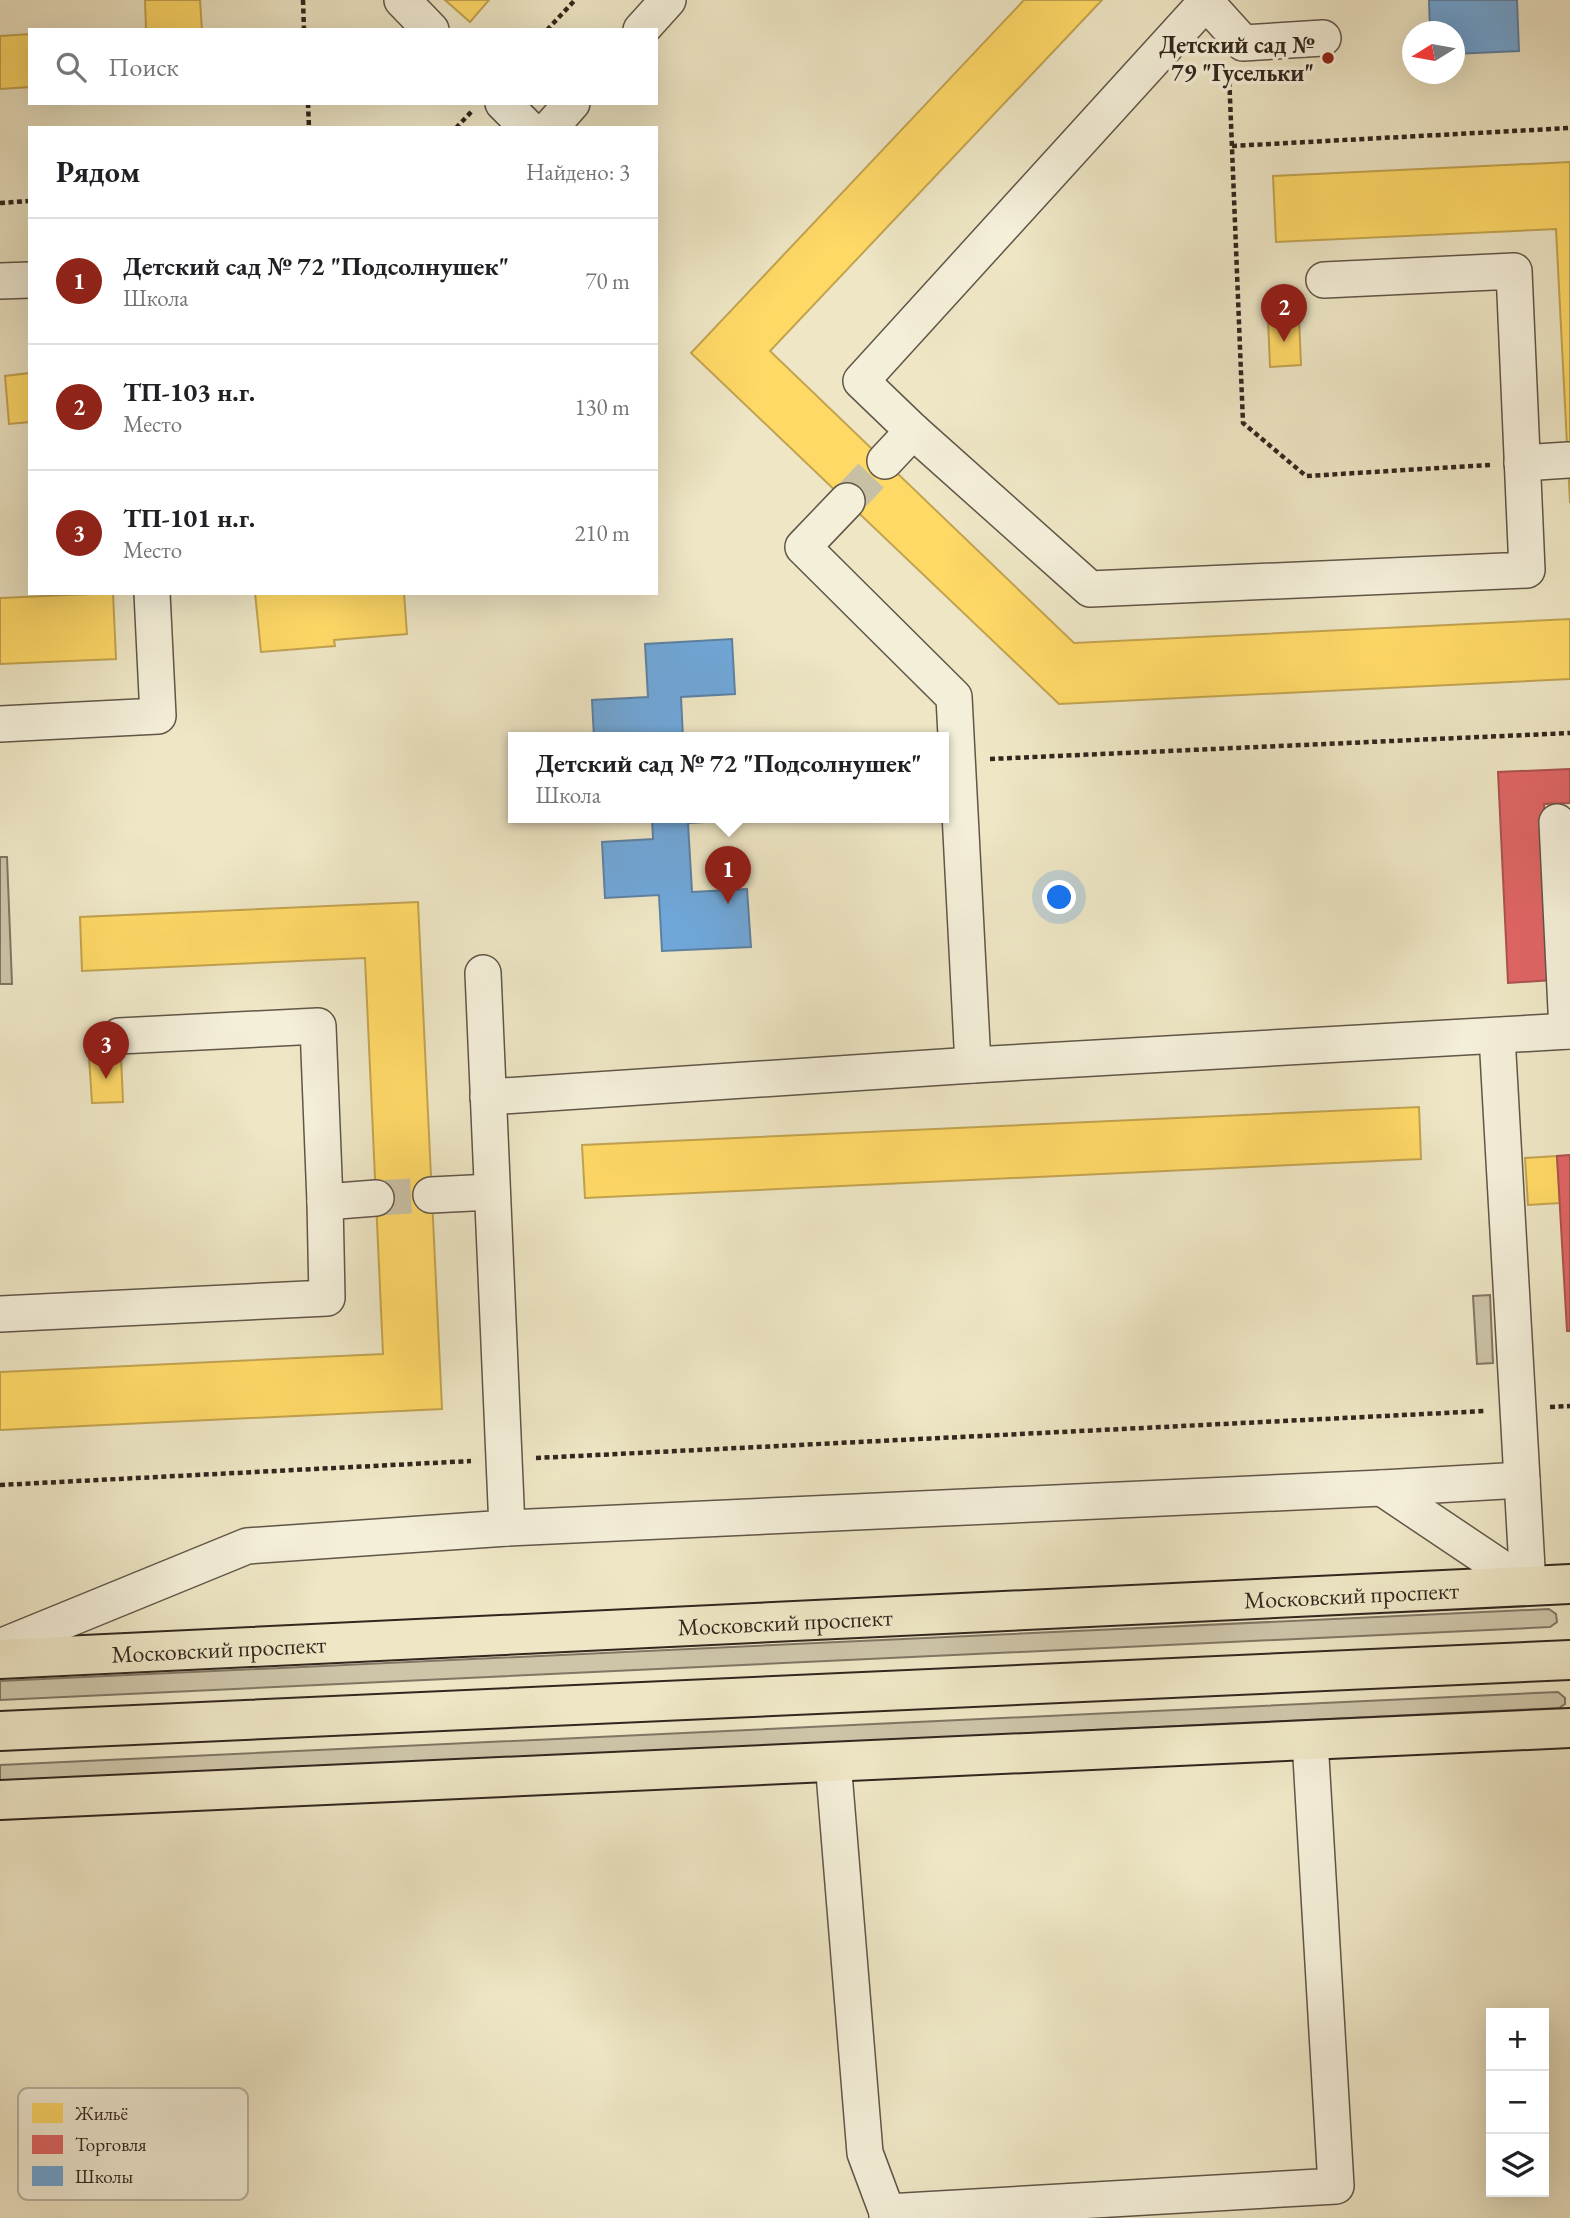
<!DOCTYPE html>
<html lang="ru">
<meta charset="utf-8">
<style>
:root{--surface:#fff;--page:#f6f6f6;--text:#202124;--muted:#757577;--line:#e0e0e0;--accent:#8f2418}
body{margin:0;font-family:"EB Garamond",serif;background:var(--page);color:var(--text)}
.controls{position:absolute;right:21px;bottom:21px;display:grid;overflow:hidden;border-radius:0px;box-shadow:0 7px 28px #0002}
.controls button{width:63px;height:63px;display:grid;place-items:center;padding:0;border:0;border-bottom:2px solid var(--line);background:var(--surface);color:var(--text);font:35px sans-serif}
.compass{position:absolute;left:1402px;top:21px;width:63px;height:63px;border-radius:50%;background:var(--surface);box-shadow:0 7px 28px #0002;rotate:259deg}
.you{position:absolute;left:1060px;top:898px;width:24px;height:24px;margin:-18px;border:5px solid #fff;border-radius:50%;background:#1a73e8;box-shadow:0 0 0 10px #1a73e833}
.badge{display:grid;place-items:center;width:46px;height:46px;border-radius:50%;background:var(--accent);color:#fff;font-size:23px;font-weight:700}
.pin{position:absolute;translate:-50% -58px;filter:drop-shadow(0 2px 4px #0008)}
.pin::after{content:'';position:absolute;top:37px;width:24px;height:21px;background:inherit;clip-path:polygon(0 0,100% 0,50% 100%)}
.popup{position:absolute;left:508px;top:732px;width:441px;height:91px;box-sizing:border-box;display:grid;place-content:center;border-radius:0px;background:var(--surface);filter:drop-shadow(0 2px 5px #0005);font-size:23px;white-space:nowrap;color:var(--muted)}
.popup b{font-size:26px;color:var(--text)}
.popup::after{content:'';position:absolute;left:50%;top:100%;margin-left:-14px;border:14px solid transparent;border-top-color:var(--surface)}
.list{margin:0;padding:0;list-style:none}
h2{display:flex;justify-content:space-between;align-items:center;height:91px;margin:0;padding:0 28px;font-size:30px}
h2 small{font-size:23px;font-weight:400;color:var(--muted)}
.list li{display:grid;grid-template-columns:46px 1fr auto;gap:21px;align-items:center;box-sizing:border-box;height:126px;padding:0 28px;border-top:2px solid var(--line)}
.list b{display:block;font-size:26px;white-space:nowrap}
.list p{margin:0;font-size:23px;white-space:nowrap;color:var(--muted)}
.list em{font-size:23px;font-style:normal;color:var(--muted)}
.icon{flex:none;width:38px;height:38px;fill:none;stroke:currentColor;stroke-width:2;stroke-linecap:round;stroke-linejoin:round}
.map{position:relative;flex:none;width:1570px;height:2218px;overflow:hidden}
.search{position:absolute;background:var(--surface);box-shadow:0 7px 28px #0002;left:28px;top:28px;width:630px;height:77px;display:flex;align-items:center;gap:18px;box-sizing:border-box;padding:0 24px;border-radius:0px;color:var(--muted);font-size:26px}
.panel{position:absolute;background:var(--surface);box-shadow:0 7px 28px #0002;left:28px;top:126px;width:630px;height:469px;border-radius:0px}
.map>svg:first-child{display:block}
.green{fill:#cec5a9;stroke:#807664;stroke-width:2}
.homes{fill:#ffd966;stroke:#c2a350;stroke-width:2}
.shops{fill:#e06666;stroke:#ac5350;stroke-width:2}
.schools{fill:#6fa8dc;stroke:#5d81a3;stroke-width:2}
.lines{fill:none;stroke-linecap:round;stroke-linejoin:round}
.minor-tunnel{stroke:#c8c0a4;stroke-width:35;stroke-dasharray:35 18;stroke-linecap:butt}
.minor-casing{stroke:#615648;stroke-width:38}
.major-casing{stroke:#32261e;stroke-width:42}
.path{stroke:#32261e;stroke-width:4.5;stroke-dasharray:5 3.5;stroke-linecap:butt}
.minor{stroke:#f4efd9;stroke-width:35}
.major{stroke:#eee6c5;stroke-width:38}
.poi-dot{fill:#8f2418;stroke:#f4efd9;stroke-width:2.5}
.labels{text-anchor:middle;dominant-baseline:central;stroke-width:7;stroke-linejoin:round;paint-order:stroke}
.poi-label{font-size:24px;font-weight:bold;fill:#32261e;stroke:#f4efd9;text-anchor:end}
.street-label{font-size:24px;fill:#32261e;stroke:#f4efd9}
.key{fill:#f4efd9;stroke:#bab3a1;stroke-width:2}
.key-label{font-size:19px;fill:#32261e}
</style>
<div class="map">
<svg width="1570" height="2218" viewBox="0 0 1570 2218">
<rect width="100%" height="100%" fill="#eee6c5"/>
<filter id="stains"><feTurbulence type="fractalNoise" baseFrequency=".00286" numOctaves="4"/><feColorMatrix values="0 0 0 0 .2 0 0 0 0 .09 0 0 0 0 .02 0 0 0 .5 -.17"/></filter>
<radialGradient id="worn" r=".72"><stop offset=".6" stop-color="#630" stop-opacity="0"/><stop offset="1" stop-color="#630" stop-opacity=".3"/></radialGradient>
<g class="green">
<path d="M0 857H7L12 984H0Z"/>
<path d="M1490 1295 1493 1363 1477 1364 1473 1296Z"/>
<path d="M1549 1609 1556 1614 1557 1622 1550 1627 0 1700V1681Z"/>
<path d="M1558 1692 1565 1698V1704L1559 1708 0 1782V1765Z"/>
</g>
<g class="homes">
<path d="M145 0H200L202 30H130L146 29Z"/>
<path d="M445 0H489L470 22Z"/>
<path d="M1024 0H1102L770 351 1074 643 1570 619V679L1059 704 691 353Z"/>
<path d="M30 34V87L0 89V36Z"/>
<path d="M1570 162V503L1556 229 1276 242 1273 176Z"/>
<path d="M1299 318 1301 365 1270 367 1268 319Z"/>
<path d="M30 373V422L9 424 5 376Z"/>
<path d="M113 593 116 659 0 664V598Z"/>
<path d="M255 593H404L407 634 334 640 335 646 261 652Z"/>
<path d="M418 902 442 1409 0 1430V1372L383 1354 365 958 82 971 80 917Z"/>
<path d="M121 1056 123 1102 92 1103 89 1057Z"/>
<path d="M1419 1107 1421 1159 585 1198 582 1145Z"/>
<path d="M1557 1156 1560 1203 1528 1205 1525 1158Z"/>
</g>
<g class="shops">
<path d="M1570 769V803L1544 804 1553 980 1508 983 1498 772Z"/>
<path d="M1570 1155V1331H1567L1557 1156Z"/>
</g>
<g class="schools">
<path d="M1429 0H1517L1519 51 1454 54V32H1430Z"/>
<path d="M732 639 735 694 681 697 683 738H594L592 700 648 697 645 644Z"/>
<path d="M652 818H741V820L688 823 692 892 747 889 751 947 662 951 659 895 605 898 602 842 653 839Z"/>
</g>
<g class="lines">
<g class="minor-tunnel">
<path d="M847 501 885 461"/>
<path d="M376 1198 431 1195"/>
</g>
<defs>
<g id="minor">
<path d="M402 0 431 30"/>
<path d="M1204 0 1243 43 1323 38"/>
<path d="M1206 2 861 381 913 431 1090 589 1527 570 1514 271 1324 280"/>
<path d="M641 30 668 0"/>
<path d="M503 103 528 128"/>
<path d="M550 128 572 103"/>
<path d="M0 281 30 280"/>
<path d="M885 461 913 431"/>
<path d="M1522 463 1568 460"/>
<path d="M847 501 803 547 954 697 973 1065"/>
<path d="M0 724 158 716 152 593"/>
<path d="M1557 822 1567 1031"/>
<path d="M483 973 507 1528"/>
<path d="M119 1036 318 1026 325 1202"/>
<path d="M1497 1036 1528 1586"/>
<path d="M488 1097 973 1065 1570 1031"/>
<path d="M431 1195 492 1192"/>
<path d="M0 1314 327 1298 325 1202 376 1198"/>
<path d="M1382 1488 1528 1586"/>
<path d="M0 1647 247 1546 507 1528 1382 1488 1522 1480"/>
<path d="M833 1761 865 2153 887 2212"/>
<path d="M887 2218V2212L1336 2186 1310 1740"/>
</g>
<g id="major">
<path id="s1" d="M0 1659 1570 1584"/>
<path d="M0 1731 1570 1660"/>
<path d="M0 1800 1570 1728"/>
</g>
</defs>
<use href="#minor" class="minor-casing"/>
<use href="#major" class="major-casing"/>
<g class="path">
<path d="M303 0 304 30"/>
<path d="M547 30 575 0"/>
<path d="M1229 73 1243 423 1306 476 1490 465"/>
<path d="M308 103 309 128"/>
<path d="M456 128 472 111"/>
<path d="M1232 146 1570 128"/>
<path d="M0 203 30 201"/>
<path d="M990 759 1570 733"/>
<path d="M1550 1407 1570 1406"/>
<path d="M536 1458 1485 1411"/>
<path d="M0 1485 471 1461"/>
</g>
<use href="#minor" class="minor"/>
<use href="#major" class="major"/>
</g>
<circle class="poi-dot" cx="1328" cy="58" r="7"/>
<g class="labels">
<g class="poi-label">
<text x="1314" y="44">Детский сад №<tspan x="1314" dy="28">79 "Гусельки"</tspan></text>
</g>
<g class="street-label">
<text stroke="none"><textPath href="#s1" startOffset="1353">Московский проспект</textPath></text>
<text stroke="none"><textPath href="#s1" startOffset="786">Московский проспект</textPath></text>
<text stroke="none"><textPath href="#s1" startOffset="219">Московский проспект</textPath></text>
</g>
</g>
<rect x="18" y="2088" width="230" height="112" rx="10" class="key"/>
<rect x="32" y="2103" width="31" height="20" fill="#ffd966"/>
<rect x="32" y="2135" width="31" height="19" fill="#e06666"/>
<rect x="32" y="2166" width="31" height="20" fill="#6fa8dc"/>
<g class="key-label">
<text x="75" y="2120">Жильё</text>
<text x="75" y="2151">Торговля</text>
<text x="75" y="2183">Школы</text>
</g>
<rect width="100%" height="100%" filter="url(#stains)"/>
<rect width="100%" height="100%" fill="url(#worn)"/>
</svg>
<div class="controls">
<button>+</button>
<button>−</button>
<button><svg class="icon" aria-label="layers" viewBox="0 0 24 24"><path d="M12 4l9 5-9 5-9-5zM3 14l9 5 9-5"/></svg></button>
</div>
<svg class="compass" viewBox="-18 -18 36 36"><path d="M0-13l5 13h-10z" fill="#e53935"/><path d="M0 13l5-13h-10z" fill="#757577"/></svg>
<div class="you"></div>
<div class="pin badge" style="left:728px;top:904px">1</div>
<div class="popup"><b>Детский сад № 72 &quot;Подсолнушек&quot;</b>Школа</div>
<div class="pin badge" style="left:1284px;top:342px">2</div>
<div class="pin badge" style="left:106px;top:1079px">3</div>
<div class="search"><svg class="icon" aria-label="search" viewBox="0 0 24 24"><circle cx="10" cy="10" r="6"/><path d="M15 15l6 6"/></svg>Поиск</div>
<section class="panel">
<h2>Рядом<small>Найдено: 3</small></h2>
<ul class="list">
<li><span class="badge">1</span><div><b>Детский сад № 72 &quot;Подсолнушек&quot;</b><p>Школа</p></div><em>70 m</em></li>
<li><span class="badge">2</span><div><b>ТП-103 н.г.</b><p>Место</p></div><em>130 m</em></li>
<li><span class="badge">3</span><div><b>ТП-101 н.г.</b><p>Место</p></div><em>210 m</em></li>
</ul>
</section>
</div>
